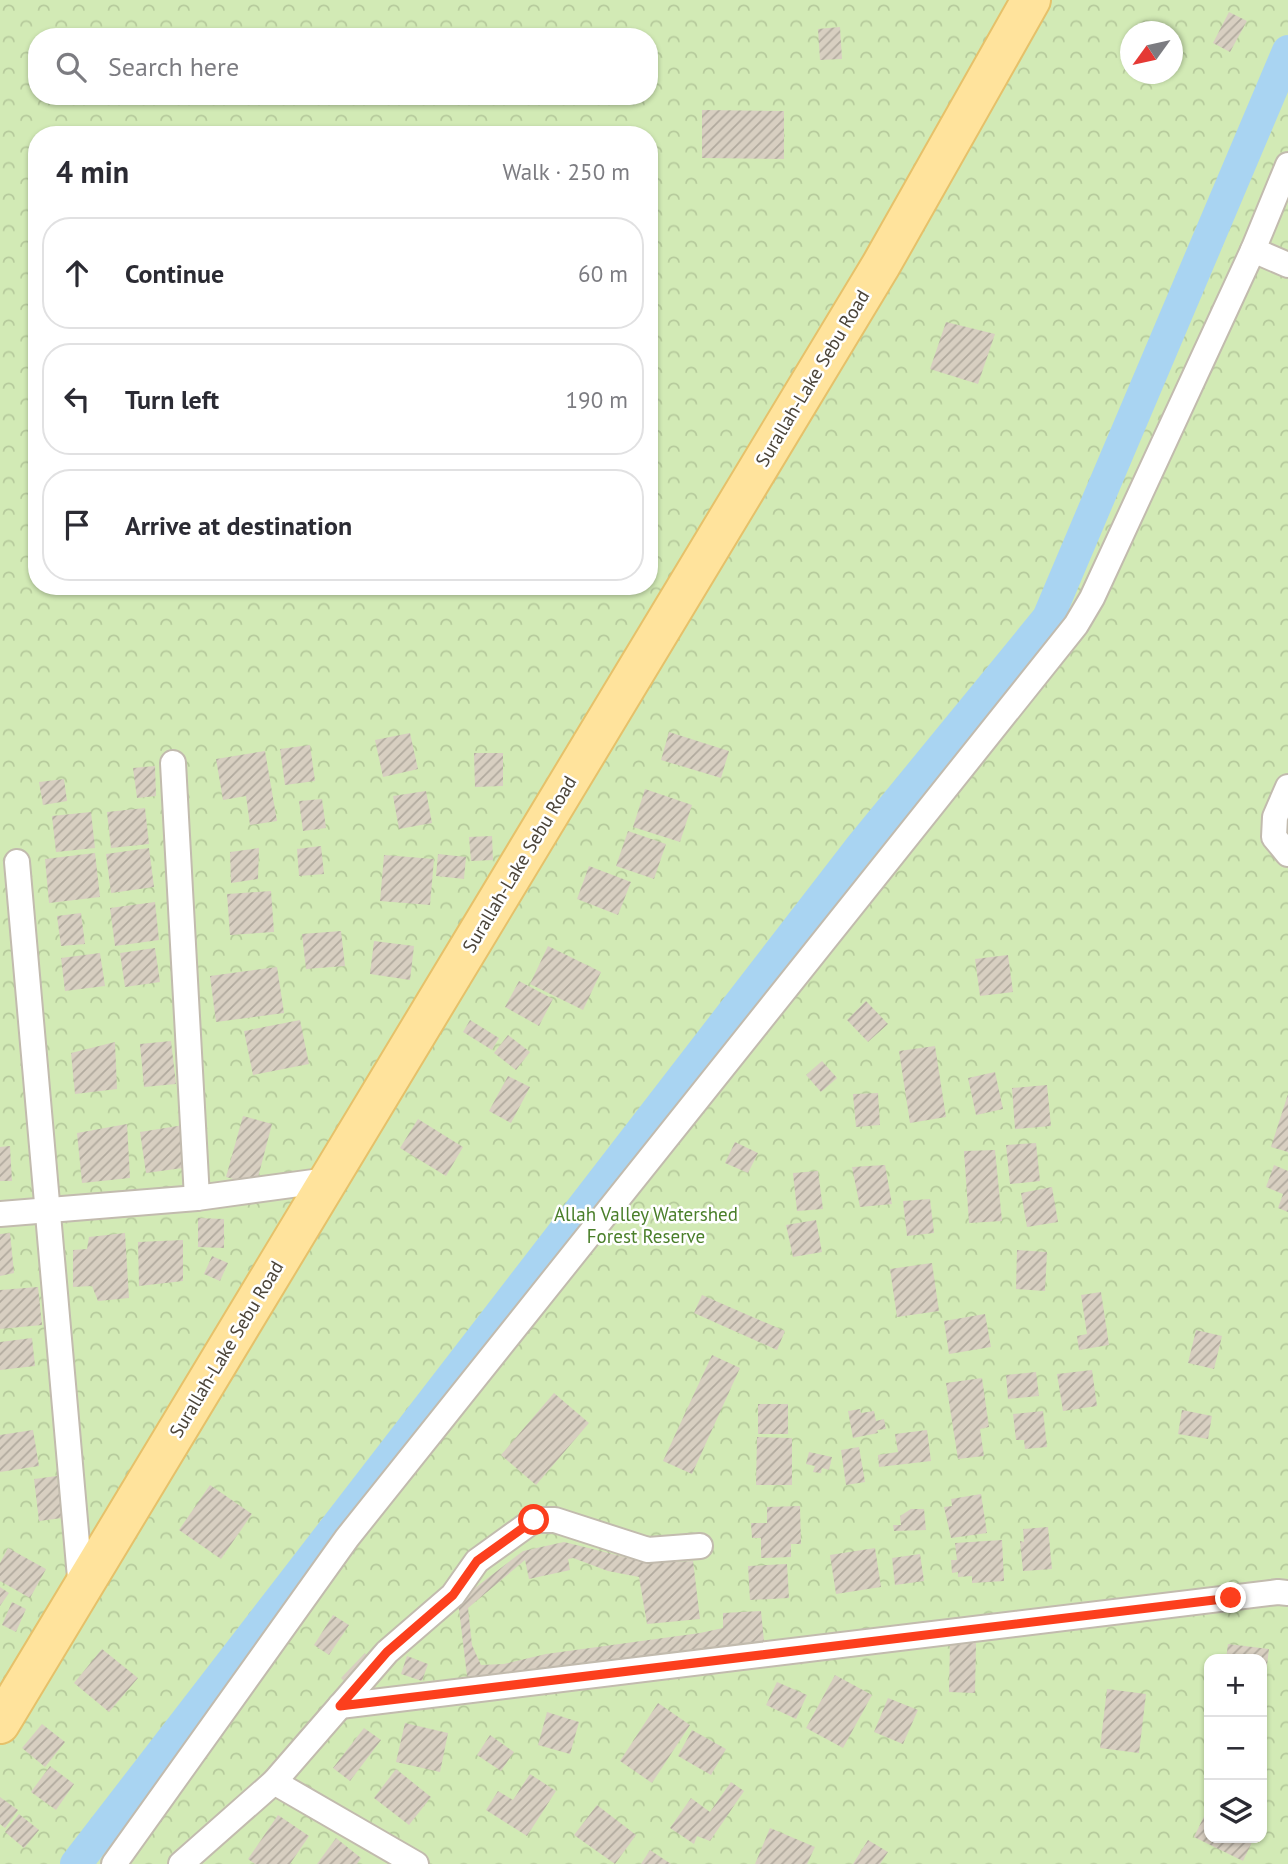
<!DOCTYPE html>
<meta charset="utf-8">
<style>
:root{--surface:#fff;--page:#f2f2f3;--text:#2b2b33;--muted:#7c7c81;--line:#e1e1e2}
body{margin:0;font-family:"PT Sans",sans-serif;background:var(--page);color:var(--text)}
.controls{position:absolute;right:21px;bottom:21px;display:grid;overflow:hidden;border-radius:14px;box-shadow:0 2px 5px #0004}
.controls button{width:63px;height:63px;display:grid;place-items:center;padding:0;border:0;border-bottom:2px solid var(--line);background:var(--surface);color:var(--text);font:35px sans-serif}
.compass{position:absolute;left:1120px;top:21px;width:63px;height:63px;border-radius:50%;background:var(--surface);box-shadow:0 2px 5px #0004;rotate:237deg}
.stop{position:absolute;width:21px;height:21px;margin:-16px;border:5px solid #fc3f1d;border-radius:50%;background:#fff}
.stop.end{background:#fc3f1d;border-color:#fff;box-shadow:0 2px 7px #0008}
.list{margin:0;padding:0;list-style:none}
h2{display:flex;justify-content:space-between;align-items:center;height:91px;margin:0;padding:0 28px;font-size:30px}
h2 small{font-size:23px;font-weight:400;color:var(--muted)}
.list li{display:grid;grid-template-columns:46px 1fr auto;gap:21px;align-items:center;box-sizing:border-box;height:112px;margin:0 14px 14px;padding:0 14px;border:2px solid var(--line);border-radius:28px}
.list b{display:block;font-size:26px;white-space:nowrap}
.list em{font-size:23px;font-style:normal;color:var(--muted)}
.icon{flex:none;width:38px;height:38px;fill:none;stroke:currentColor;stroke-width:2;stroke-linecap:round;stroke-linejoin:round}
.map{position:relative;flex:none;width:1288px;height:1864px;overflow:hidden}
.search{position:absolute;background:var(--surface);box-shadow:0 2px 5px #0004;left:28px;top:28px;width:630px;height:77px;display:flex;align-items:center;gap:18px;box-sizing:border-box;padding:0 24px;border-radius:28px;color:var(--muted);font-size:26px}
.panel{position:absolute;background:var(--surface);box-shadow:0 2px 5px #0004;left:28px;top:126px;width:630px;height:469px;border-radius:28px}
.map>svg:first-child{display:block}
.park{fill:url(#park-crowns);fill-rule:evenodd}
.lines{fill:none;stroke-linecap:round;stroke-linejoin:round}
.canal{stroke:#a9d4f2;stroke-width:32}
.building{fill:url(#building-hatch)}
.minor-casing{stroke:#c2bbae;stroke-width:28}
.primary-casing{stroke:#e6c16a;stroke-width:42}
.minor{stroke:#fff;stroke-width:24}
.primary{stroke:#ffe39c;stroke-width:38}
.route{stroke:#fc3f1d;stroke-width:9}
.labels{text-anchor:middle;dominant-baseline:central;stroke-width:5;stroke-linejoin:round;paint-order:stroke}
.street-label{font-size:19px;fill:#4b4439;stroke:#fff}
.park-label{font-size:19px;fill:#4a7f2a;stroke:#fff}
</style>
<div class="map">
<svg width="1288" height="1864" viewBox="0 0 1288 1864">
<defs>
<pattern id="park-crowns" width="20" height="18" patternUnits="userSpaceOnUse" patternTransform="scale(1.75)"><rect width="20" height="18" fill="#d2eab5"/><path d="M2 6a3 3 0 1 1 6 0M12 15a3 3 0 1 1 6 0" fill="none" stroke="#b6ca9c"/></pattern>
<pattern id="building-hatch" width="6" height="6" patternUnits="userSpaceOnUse" patternTransform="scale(1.75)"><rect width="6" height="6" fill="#d8cfc1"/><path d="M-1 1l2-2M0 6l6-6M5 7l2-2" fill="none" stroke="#b1aa9e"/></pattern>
</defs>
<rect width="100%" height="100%" fill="#f6f3ec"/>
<path class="park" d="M0 0H1288V1864H0ZM1130 32H1172V74H1130ZM37 37H649V96H37ZM37 135H649V586H37ZM1209 1659H1262V1838H1209Z"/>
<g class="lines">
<path class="canal" d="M76 1864 859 849 1048 618 1288 51"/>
</g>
<g class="building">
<path d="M1229 12 1247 21 1230 52 1213 43Z"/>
<path d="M840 27 842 59 820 60 818 29Z"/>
<path d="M702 110 784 111V159L702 158Z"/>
<path d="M946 322 995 334 978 384 930 369Z"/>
<path d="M669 732 729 751 721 778 661 760Z"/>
<path d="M410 733 418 769 383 777 375 740Z"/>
<path d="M310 745 315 781 285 785 280 749Z"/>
<path d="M265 751 277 821 250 825 246 796 223 800 216 759Z"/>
<path d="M474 753H503V786L475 787Z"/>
<path d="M155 766 156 796 137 798 133 768Z"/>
<path d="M64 779 67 801 43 805 39 782Z"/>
<path d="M645 789 692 805 680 842 633 827Z"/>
<path d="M426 791 432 823 399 829 393 796Z"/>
<path d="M322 799 326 828 303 831 299 801Z"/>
<path d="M145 808 149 844 111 848 107 812Z"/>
<path d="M91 812 95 848 56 852 52 816Z"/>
<path d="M628 831 666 844 654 879 616 866Z"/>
<path d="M492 836 493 860 471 861 469 837Z"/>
<path d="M321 846 324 874 299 876 297 849Z"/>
<path d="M149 848 154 887 111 893 106 854Z"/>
<path d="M259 848 258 879 231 883 230 852Z"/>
<path d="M95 853 100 897 49 903 45 859Z"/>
<path d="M438 854 466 857 464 879 436 876Z"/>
<path d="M384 855 434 859 430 905 380 901Z"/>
<path d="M589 866 631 882 618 915 577 899Z"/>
<path d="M271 891 274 932 230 935 227 894Z"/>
<path d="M155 902 159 940 115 946 110 908Z"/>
<path d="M81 913 85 944 61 946 57 916Z"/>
<path d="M341 931 345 966 306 969 302 934Z"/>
<path d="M374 941 414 946 410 980 370 974Z"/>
<path d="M548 946 601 972 583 1010 530 984Z"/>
<path d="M155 948 160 982 125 987 120 953Z"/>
<path d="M100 953 105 986 65 991 61 958Z"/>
<path d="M1008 955 1013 992 980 996 975 959Z"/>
<path d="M277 967 284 1013 216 1022 210 976Z"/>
<path d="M519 981 553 999 539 1026 505 1007Z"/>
<path d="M866 1001 888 1024 868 1042 847 1020Z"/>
<path d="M300 1020 309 1064 253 1075 244 1031Z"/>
<path d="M470 1020 499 1038 492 1050 463 1032Z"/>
<path d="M508 1035 530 1052 516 1070 494 1053Z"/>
<path d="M171 1041 176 1084 144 1087 140 1044Z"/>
<path d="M115 1042 117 1089 75 1094 71 1053Z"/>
<path d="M935 1046 946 1117 910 1123 899 1051Z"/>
<path d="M822 1061 837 1078 821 1092 806 1075Z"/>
<path d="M995 1072 1003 1109 976 1115 968 1078Z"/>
<path d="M508 1076 530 1087 511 1123 489 1111Z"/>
<path d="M1047 1085 1051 1126 1015 1129 1012 1088Z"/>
<path d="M878 1093 880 1125 856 1127 853 1094Z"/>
<path d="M1288 1094V1152L1271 1147Z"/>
<path d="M243 1116 272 1124 256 1185 226 1177Z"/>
<path d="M418 1119 463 1147 446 1176 400 1148Z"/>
<path d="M127 1124 130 1178 82 1183 77 1133Z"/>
<path d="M184 1125 190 1167 146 1173 140 1132Z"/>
<path d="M735 1142 758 1153 748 1173 725 1163Z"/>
<path d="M1036 1143 1040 1181 1010 1184 1006 1145Z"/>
<path d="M10 1146 12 1181H0V1147Z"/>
<path d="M995 1150 1002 1221 969 1223 964 1151Z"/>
<path d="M885 1165 892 1204 860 1207 852 1167Z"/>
<path d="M1274 1165 1288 1171V1212L1278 1208 1283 1194 1266 1187Z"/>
<path d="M818 1171 823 1209 797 1211 793 1173Z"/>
<path d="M1052 1187 1058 1222 1027 1227 1021 1193Z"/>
<path d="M930 1199 934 1233 907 1236 903 1201Z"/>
<path d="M198 1218 224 1219V1248L198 1247Z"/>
<path d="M816 1220 822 1252 793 1257 786 1225Z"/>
<path d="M10 1233 14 1273 0 1276V1234Z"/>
<path d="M125 1233 129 1298 98 1301 92 1286 73 1287V1250L87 1249 89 1237Z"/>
<path d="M183 1240V1281L139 1286 138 1242Z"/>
<path d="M1017 1250 1047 1252 1045 1291 1016 1289Z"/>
<path d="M212 1256 228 1263 220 1281 204 1274Z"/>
<path d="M932 1263 939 1311 897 1317 890 1269Z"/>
<path d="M38 1287 42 1325 0 1329V1290Z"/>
<path d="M1101 1292 1109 1345 1079 1350 1077 1336 1087 1334 1081 1295Z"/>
<path d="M702 1295 785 1331 777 1350 694 1313Z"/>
<path d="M985 1314 991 1347 949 1354 944 1321Z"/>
<path d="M1196 1330 1222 1336 1214 1369 1188 1363Z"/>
<path d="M32 1338 35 1366 0 1370V1342Z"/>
<path d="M712 1355 740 1368 692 1474 663 1461Z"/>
<path d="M1092 1370 1097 1406 1063 1411 1057 1374Z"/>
<path d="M1036 1372 1039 1396 1008 1399 1006 1375Z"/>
<path d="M982 1378 989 1427 980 1429 984 1456 958 1459 946 1383Z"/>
<path d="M554 1393 589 1423 536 1485 501 1455Z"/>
<rect x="758" y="1404" width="30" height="30"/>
<path d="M860 1409 861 1413 874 1411 876 1421 884 1419 886 1429 877 1430 878 1433 853 1438 848 1411Z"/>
<path d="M1182 1410 1212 1416 1208 1439 1178 1434Z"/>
<path d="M1043 1411 1047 1447 1025 1449 1024 1440H1016L1013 1414Z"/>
<path d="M33 1430 39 1466 0 1472V1435Z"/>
<path d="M927 1430 931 1461 879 1467 878 1455 898 1452 895 1434Z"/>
<path d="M757 1437 792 1438V1485H756Z"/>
<path d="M859 1447 865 1482 846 1485 841 1450Z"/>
<path d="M809 1452 832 1457 829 1470 822 1468 821 1473 813 1472 815 1466 806 1464Z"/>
<path d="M57 1476 62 1518 39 1521 34 1479Z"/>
<path d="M210 1485 252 1514 221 1559 179 1530Z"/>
<path d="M981 1494 987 1533 951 1538 944 1507 952 1506 951 1499Z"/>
<path d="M800 1506 801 1544H791V1557L761 1558V1538H752L751 1523H767V1507Z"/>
<path d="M911 1509H924L926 1530 894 1531 893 1525H901L900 1516Z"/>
<path d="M1048 1527 1052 1569 1023 1571 1020 1541 1024 1542 1023 1529Z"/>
<path d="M1002 1540 1004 1581 972 1583V1576L958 1577V1572L952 1573 951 1560H957L955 1543Z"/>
<path d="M564 1542 649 1563 693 1561 700 1619 647 1624 639 1577 608 1571 573 1558 568 1559 570 1570 529 1579 525 1560 468 1608 472 1645 481 1665 504 1664 546 1654 700 1633 723 1628V1613L761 1611 764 1641 490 1678 467 1676 458 1601 523 1551Z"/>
<path d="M8 1548 46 1569 30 1598 0 1581V1563Z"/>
<path d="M875 1548 881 1587 836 1594 830 1555Z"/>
<path d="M920 1554 924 1581 895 1585 892 1558Z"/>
<path d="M787 1564 789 1598 750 1600 748 1566Z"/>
<path d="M0 1587 9 1593 0 1606Z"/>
<path d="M12 1602 26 1609 16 1632 2 1625Z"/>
<path d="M333 1615 349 1625 329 1655 314 1645Z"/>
<path d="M950 1642 976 1643 975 1693 949 1692Z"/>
<path d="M1228 1644 1269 1649 1265 1681H1262V1659H1226Z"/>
<path d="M102 1649 138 1678 109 1712 74 1683Z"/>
<path d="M365 1653 370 1661 348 1685 341 1678Z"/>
<path d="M407 1656 428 1664 422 1681 401 1674Z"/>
<path d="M835 1675 872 1695 843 1748 806 1728Z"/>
<path d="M777 1682 807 1695 796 1719 766 1705Z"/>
<path d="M1107 1689 1146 1694 1139 1753 1100 1748Z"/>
<path d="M888 1698 918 1710 903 1744 874 1732Z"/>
<path d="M658 1703 690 1725 652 1783 620 1761Z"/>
<path d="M547 1712 579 1722 570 1754 538 1745Z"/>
<path d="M405 1723 448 1733 440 1772 396 1762Z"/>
<path d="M42 1724 65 1742 45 1767 22 1748Z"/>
<path d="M364 1728 381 1740 350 1781 333 1768Z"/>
<path d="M692 1730 726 1749 711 1775 678 1756Z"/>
<path d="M490 1735 514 1752 501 1771 477 1755Z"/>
<path d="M50 1766 74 1784 56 1810 31 1792Z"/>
<path d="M396 1769 431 1797 409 1825 374 1798Z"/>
<path d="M530 1774 556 1791 527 1836 486 1810 498 1791 513 1800Z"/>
<path d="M731 1782 744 1791 710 1841 697 1836 694 1844 670 1828 691 1798 710 1812Z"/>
<path d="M0 1797 18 1810 5 1828 0 1824Z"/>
<path d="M597 1805 636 1835 615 1864 574 1835Z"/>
<path d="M1209 1806V1838H1254L1243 1861 1194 1837Z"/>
<path d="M19 1814 39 1830 24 1848 5 1832Z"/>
<path d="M278 1815 309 1836 290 1864H255L248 1859Z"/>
<path d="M770 1828 815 1847 807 1864H755Z"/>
<path d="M336 1838 361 1858 357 1864H317Z"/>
<path d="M868 1840 888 1852 880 1864H853Z"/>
<path d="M650 1850 671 1864H641Z"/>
</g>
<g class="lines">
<defs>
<g id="minor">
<path d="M1253 250 1288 265"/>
<path d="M173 763 197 1198"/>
<path d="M1288 787 1275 817 1274 837 1288 854"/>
<path d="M17 862 81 1589"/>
<path d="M0 1214 197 1198 328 1180"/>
<path d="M340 1706 1278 1592 1288 1593"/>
<path d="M274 1782 416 1864"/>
<path d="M114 1864 347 1538 1076 625 1092 598 1253 250 1288 165"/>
<path d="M181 1864 274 1782 387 1652 453 1595 477 1561 534 1520H555L648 1550 700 1546"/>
</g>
<path id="primary" d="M0 1724 881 265 1031 0"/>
</defs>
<use href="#minor" class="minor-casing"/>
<use href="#primary" class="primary-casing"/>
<use href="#minor" class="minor"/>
<use href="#primary" class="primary"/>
</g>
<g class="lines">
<path class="route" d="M534 1520 477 1561 453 1595 387 1652 340 1706 1231 1598"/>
</g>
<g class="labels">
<g class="street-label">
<text transform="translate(812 378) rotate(-59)">Surallah-Lake Sebu Road</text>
<text transform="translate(519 864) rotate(-59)">Surallah-Lake Sebu Road</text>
<text transform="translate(226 1349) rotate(-59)">Surallah-Lake Sebu Road</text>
</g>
<g class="park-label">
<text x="646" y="1214">Allah Valley Watershed<tspan x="646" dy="22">Forest Reserve</tspan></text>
</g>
</g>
</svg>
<div class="controls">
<button>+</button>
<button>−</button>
<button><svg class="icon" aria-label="layers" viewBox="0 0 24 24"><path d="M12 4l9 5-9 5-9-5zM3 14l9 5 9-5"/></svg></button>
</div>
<svg class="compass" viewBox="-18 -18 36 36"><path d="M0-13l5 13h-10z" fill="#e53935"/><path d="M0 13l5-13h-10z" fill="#7c7c81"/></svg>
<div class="stop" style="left:534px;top:1520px"></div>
<div class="stop end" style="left:1231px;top:1598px"></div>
<div class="search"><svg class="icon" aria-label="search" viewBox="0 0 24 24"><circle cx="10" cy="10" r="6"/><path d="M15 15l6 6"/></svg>Search here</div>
<section class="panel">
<h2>4 min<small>Walk · 250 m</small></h2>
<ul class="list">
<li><svg class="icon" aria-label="ahead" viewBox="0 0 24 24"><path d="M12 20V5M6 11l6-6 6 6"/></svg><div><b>Continue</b></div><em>60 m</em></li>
<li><svg class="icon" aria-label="left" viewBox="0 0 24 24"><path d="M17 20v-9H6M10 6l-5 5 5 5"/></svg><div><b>Turn left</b></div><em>190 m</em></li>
<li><svg class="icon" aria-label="arrive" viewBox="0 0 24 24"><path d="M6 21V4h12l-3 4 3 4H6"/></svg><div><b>Arrive at destination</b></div></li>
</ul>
</section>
</div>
